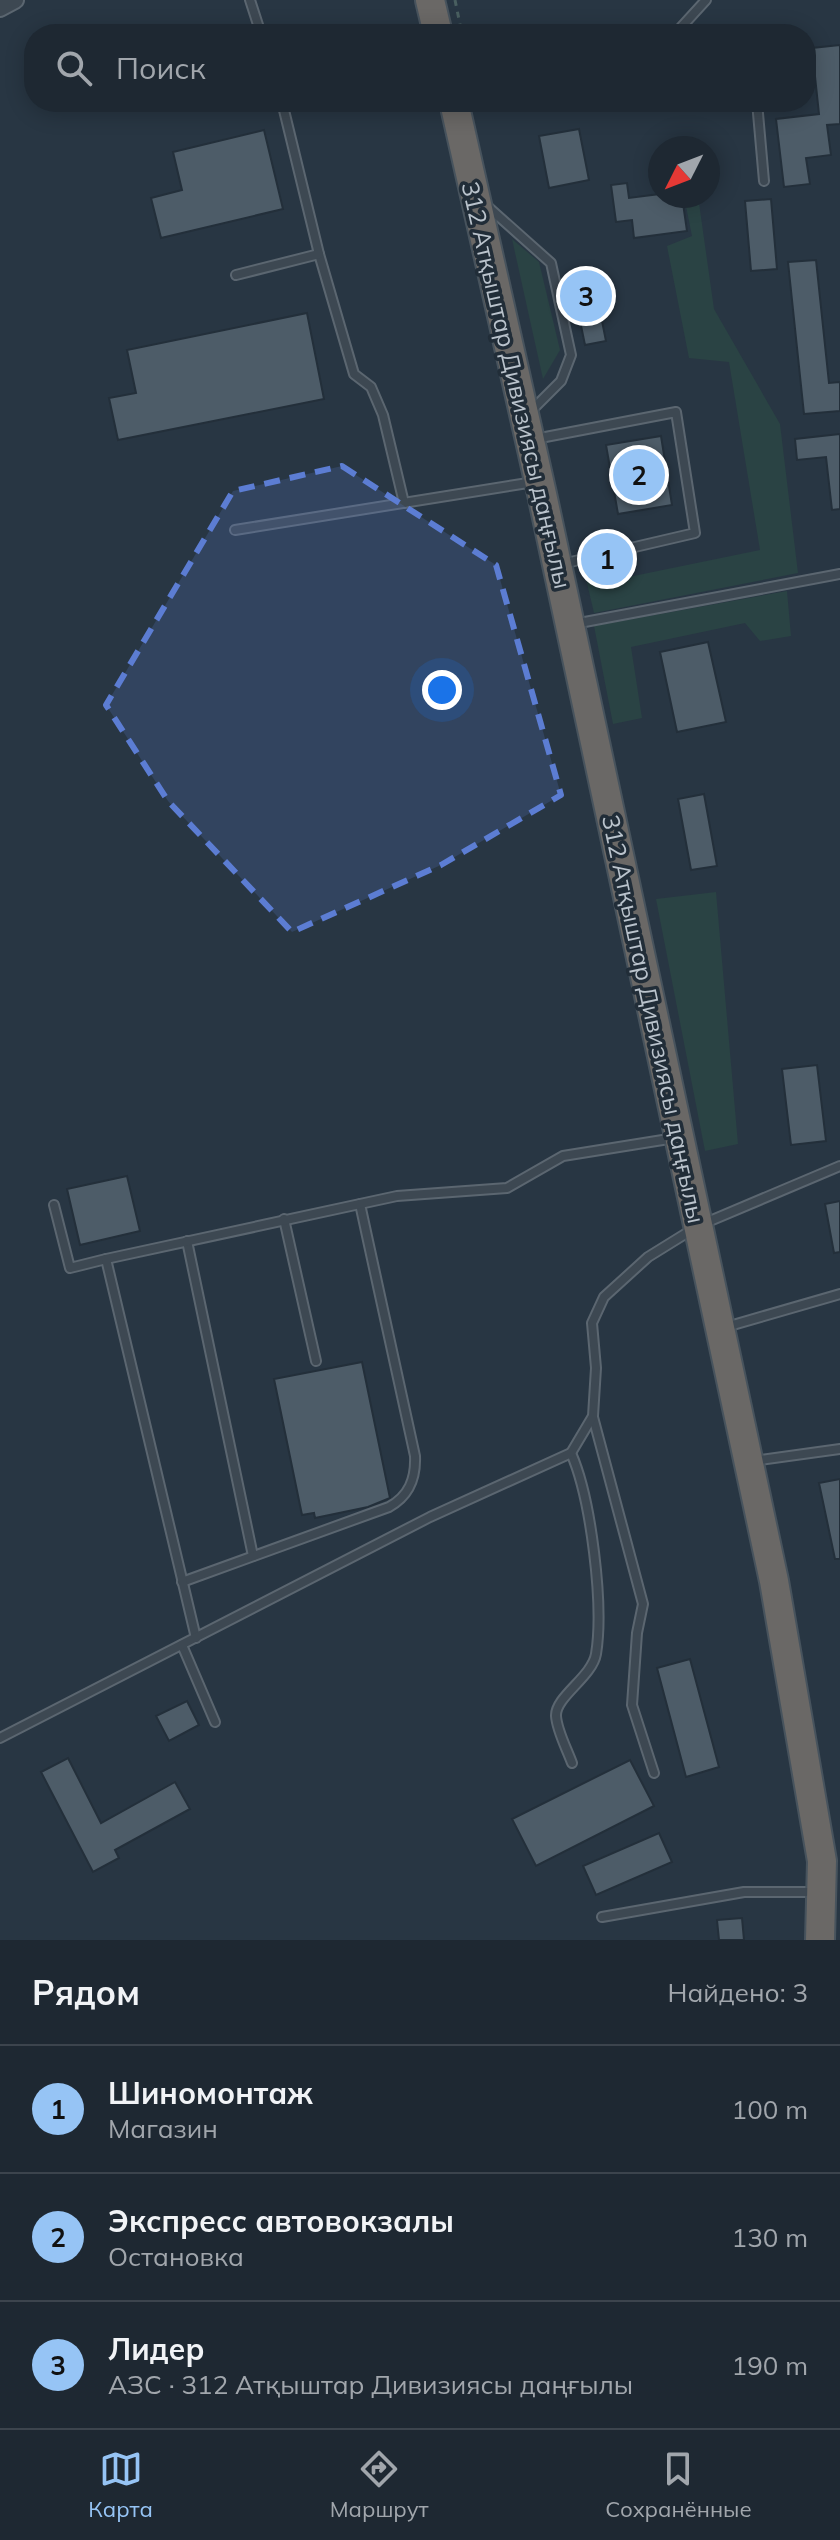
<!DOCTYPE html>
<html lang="ru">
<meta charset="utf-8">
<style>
:root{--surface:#1e2832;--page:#26303a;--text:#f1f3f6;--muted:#a1a6ac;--line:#3c444d;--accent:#96c4f5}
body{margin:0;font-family:Mulish,sans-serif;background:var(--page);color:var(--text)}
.compass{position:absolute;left:648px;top:136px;width:72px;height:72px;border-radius:50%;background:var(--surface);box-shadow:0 4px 20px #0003;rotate:228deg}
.you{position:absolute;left:442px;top:690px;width:28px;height:28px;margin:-20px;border:6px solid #fff;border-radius:50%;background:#1a73e8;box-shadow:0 0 0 12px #1a73e833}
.badge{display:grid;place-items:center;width:52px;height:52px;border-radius:50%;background:var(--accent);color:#111;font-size:26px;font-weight:700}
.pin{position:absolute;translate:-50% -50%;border:4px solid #fff;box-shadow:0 2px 8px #0006}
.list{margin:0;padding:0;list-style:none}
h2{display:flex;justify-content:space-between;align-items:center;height:104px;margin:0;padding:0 32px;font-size:34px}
h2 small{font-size:26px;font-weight:400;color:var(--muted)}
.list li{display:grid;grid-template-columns:52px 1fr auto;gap:24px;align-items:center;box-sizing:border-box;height:128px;padding:0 32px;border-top:2px solid var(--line)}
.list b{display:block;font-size:30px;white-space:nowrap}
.list p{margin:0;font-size:26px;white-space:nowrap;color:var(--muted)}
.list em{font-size:26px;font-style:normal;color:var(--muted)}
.icon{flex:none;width:44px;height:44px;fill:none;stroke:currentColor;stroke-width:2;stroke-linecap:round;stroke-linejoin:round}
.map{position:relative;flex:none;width:840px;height:1940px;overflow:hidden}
.search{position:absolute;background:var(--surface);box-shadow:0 4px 20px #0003;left:24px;right:24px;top:24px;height:88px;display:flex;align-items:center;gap:20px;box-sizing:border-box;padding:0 28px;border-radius:32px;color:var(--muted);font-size:30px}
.sheet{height:488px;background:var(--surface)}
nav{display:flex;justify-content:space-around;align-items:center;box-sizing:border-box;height:112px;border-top:2px solid var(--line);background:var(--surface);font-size:22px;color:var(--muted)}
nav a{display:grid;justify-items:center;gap:4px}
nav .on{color:var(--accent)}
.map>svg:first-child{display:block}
.green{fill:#2a4344}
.building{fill:#4d5c68;stroke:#232f3a;stroke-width:2}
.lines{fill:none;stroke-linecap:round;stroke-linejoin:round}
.service-casing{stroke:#5b6670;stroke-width:12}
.minor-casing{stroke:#5b6670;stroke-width:20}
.trunk-casing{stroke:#47535d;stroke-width:32}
.path{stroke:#495f60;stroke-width:3;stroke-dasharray:6 6;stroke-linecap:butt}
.service{stroke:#3d4852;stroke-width:8}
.minor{stroke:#3d4852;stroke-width:16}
.trunk{stroke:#6a6866;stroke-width:28}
.marked{fill:#5c7dd3;fill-opacity:0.2;stroke:#5c7dd3;stroke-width:6;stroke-dasharray:16 10;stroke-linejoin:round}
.labels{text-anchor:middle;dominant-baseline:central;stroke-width:7;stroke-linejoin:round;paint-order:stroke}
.street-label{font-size:24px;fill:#bac3cc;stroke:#212d38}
</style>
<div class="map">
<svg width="840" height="1940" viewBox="0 0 840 1940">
<rect width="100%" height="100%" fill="#283643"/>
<g class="green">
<path d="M684 196H698L714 309 780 424 798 573 594 613 583 566 610 562 614 580 760 550 729 362 689 358 667 246 692 236Z"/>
<path d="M512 239 539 262 560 350 543 379Z"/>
<path d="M787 591 791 636 760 641 745 623 631 647 642 718 613 724 594 626Z"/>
<path d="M716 892 738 1144 705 1151 656 899Z"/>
</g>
<g class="building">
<path d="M840 45V124L827 125 831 155 806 158 810 184 784 187 776 119 819 114 812 48Z"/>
<path d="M579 129 589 180 549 188 539 136Z"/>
<path d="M264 130 283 209 161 238 151 198 182 190 173 152Z"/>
<path d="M627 183 629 198 660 194V196H682L687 231 634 238 632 220 616 222 611 185Z"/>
<path d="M771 199 777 269 751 271 745 201Z"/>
<path d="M816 260 829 383 840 382V411L804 414 788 262Z"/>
<path d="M602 273 609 308 600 311 606 341 585 345 579 316 570 318 562 282Z"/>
<path d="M307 313 324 399 118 440 109 398 136 393 127 350Z"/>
<path d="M840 434V509L832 510 826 457 797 460 795 439Z"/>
<path d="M661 436 672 505 618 514 606 445Z"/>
<path d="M708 642 726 722 677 732 660 652Z"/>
<path d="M704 794 717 866 691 870 678 799Z"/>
<path d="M817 1065 826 1141 791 1145 782 1069Z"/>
<path d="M127 1176 140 1231 80 1245 67 1189Z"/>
<path d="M840 1201V1252L834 1253 825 1204Z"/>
<path d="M362 1362 390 1498 368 1507 315 1518 314 1513 302 1515 274 1379Z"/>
<path d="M840 1479V1559H835L819 1483Z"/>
<path d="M690 1659 719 1767 686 1777 657 1668Z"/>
<path d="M187 1701 199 1725 169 1741 156 1716Z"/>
<path d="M68 1758 101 1823 175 1782 190 1809 115 1850 119 1858 93 1872 41 1772Z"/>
<path d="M630 1760 654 1806 536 1866 512 1819Z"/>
<path d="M659 1833 672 1862 596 1895 583 1866Z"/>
<path d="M742 1918 744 1940H719L717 1920Z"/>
</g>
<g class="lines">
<defs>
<g id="service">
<path d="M250 0 261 34"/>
<path d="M675 34 706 0"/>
<path d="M282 102 319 254 354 374 371 387 383 415 404 503"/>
<path d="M757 102 764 181"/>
<path d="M487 206 551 263 571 355 561 381 531 411"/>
<path d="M236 275 319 254"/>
<path d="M535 439 676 412 695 533 562 564"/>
<path d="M235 530 534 482"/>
<path d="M574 624 840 574"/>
<path d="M54 1205 70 1268 106 1259"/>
<path d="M284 1219 316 1361"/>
<path d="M187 1241 253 1556"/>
<path d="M726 1327 840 1294"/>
<path d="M593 1417 643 1604 637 1633 632 1705 654 1773"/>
<path d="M571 1453C591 1498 604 1605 596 1654 592 1677 555 1697 556 1716 557 1731 567 1749 572 1763"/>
<path d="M753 1461 840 1449"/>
<path d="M182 1582 389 1507C409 1496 416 1479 415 1456L360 1204"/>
<path d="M196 1638 106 1259 397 1196 507 1188 563 1156 675 1138"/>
<path d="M182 1645 215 1722"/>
<path d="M0 1738 430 1517 571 1453 593 1416 596 1368 592 1323 604 1297 648 1257 698 1226 840 1166"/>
<path d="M602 1917 744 1892H815"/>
</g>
<path id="minor" d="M0 8 15 0"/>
<g id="trunk">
<path d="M430 0 438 34"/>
<path d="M454 102 542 494 774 1581 822 1861 820 1940"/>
</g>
</defs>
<use href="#service" class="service-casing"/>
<use href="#minor" class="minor-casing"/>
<use href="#trunk" class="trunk-casing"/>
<path class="path" d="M455 0 462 34"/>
<use href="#service" class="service"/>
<use href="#minor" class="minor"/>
<use href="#trunk" class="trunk"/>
</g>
<path class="marked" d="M342 466 496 565 561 795 441 865 292 932 168 801 106 705 233 491Z"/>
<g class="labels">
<g class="street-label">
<text transform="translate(517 385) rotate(77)">312 Атқыштар Дивизиясы даңғылы</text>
<text transform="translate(654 1019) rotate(78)">312 Атқыштар Дивизиясы даңғылы</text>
</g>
</g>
</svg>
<svg class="compass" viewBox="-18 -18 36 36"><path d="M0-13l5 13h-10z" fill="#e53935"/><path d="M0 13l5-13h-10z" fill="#a1a6ac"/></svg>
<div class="you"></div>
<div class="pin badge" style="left:607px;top:559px">1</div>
<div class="pin badge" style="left:639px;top:475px">2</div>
<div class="pin badge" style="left:586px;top:296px">3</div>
<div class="search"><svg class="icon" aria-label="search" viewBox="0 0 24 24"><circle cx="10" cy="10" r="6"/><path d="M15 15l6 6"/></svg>Поиск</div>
</div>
<section class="sheet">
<h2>Рядом<small>Найдено: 3</small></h2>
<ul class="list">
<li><span class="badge">1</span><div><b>Шиномонтаж</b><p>Магазин</p></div><em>100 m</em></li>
<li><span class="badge">2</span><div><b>Экспресс автовокзалы</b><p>Остановка</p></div><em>130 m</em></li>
<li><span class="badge">3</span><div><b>Лидер</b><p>АЗС · 312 Атқыштар Дивизиясы даңғылы</p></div><em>190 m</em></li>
</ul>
</section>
<nav>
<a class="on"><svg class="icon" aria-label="map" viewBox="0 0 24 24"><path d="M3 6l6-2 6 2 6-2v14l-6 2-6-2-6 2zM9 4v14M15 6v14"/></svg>Карта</a>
<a><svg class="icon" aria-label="directions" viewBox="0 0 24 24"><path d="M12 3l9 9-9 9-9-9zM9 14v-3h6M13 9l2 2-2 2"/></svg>Маршрут</a>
<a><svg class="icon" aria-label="saved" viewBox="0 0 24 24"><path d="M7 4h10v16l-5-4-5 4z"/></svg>Сохранённые</a>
</nav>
